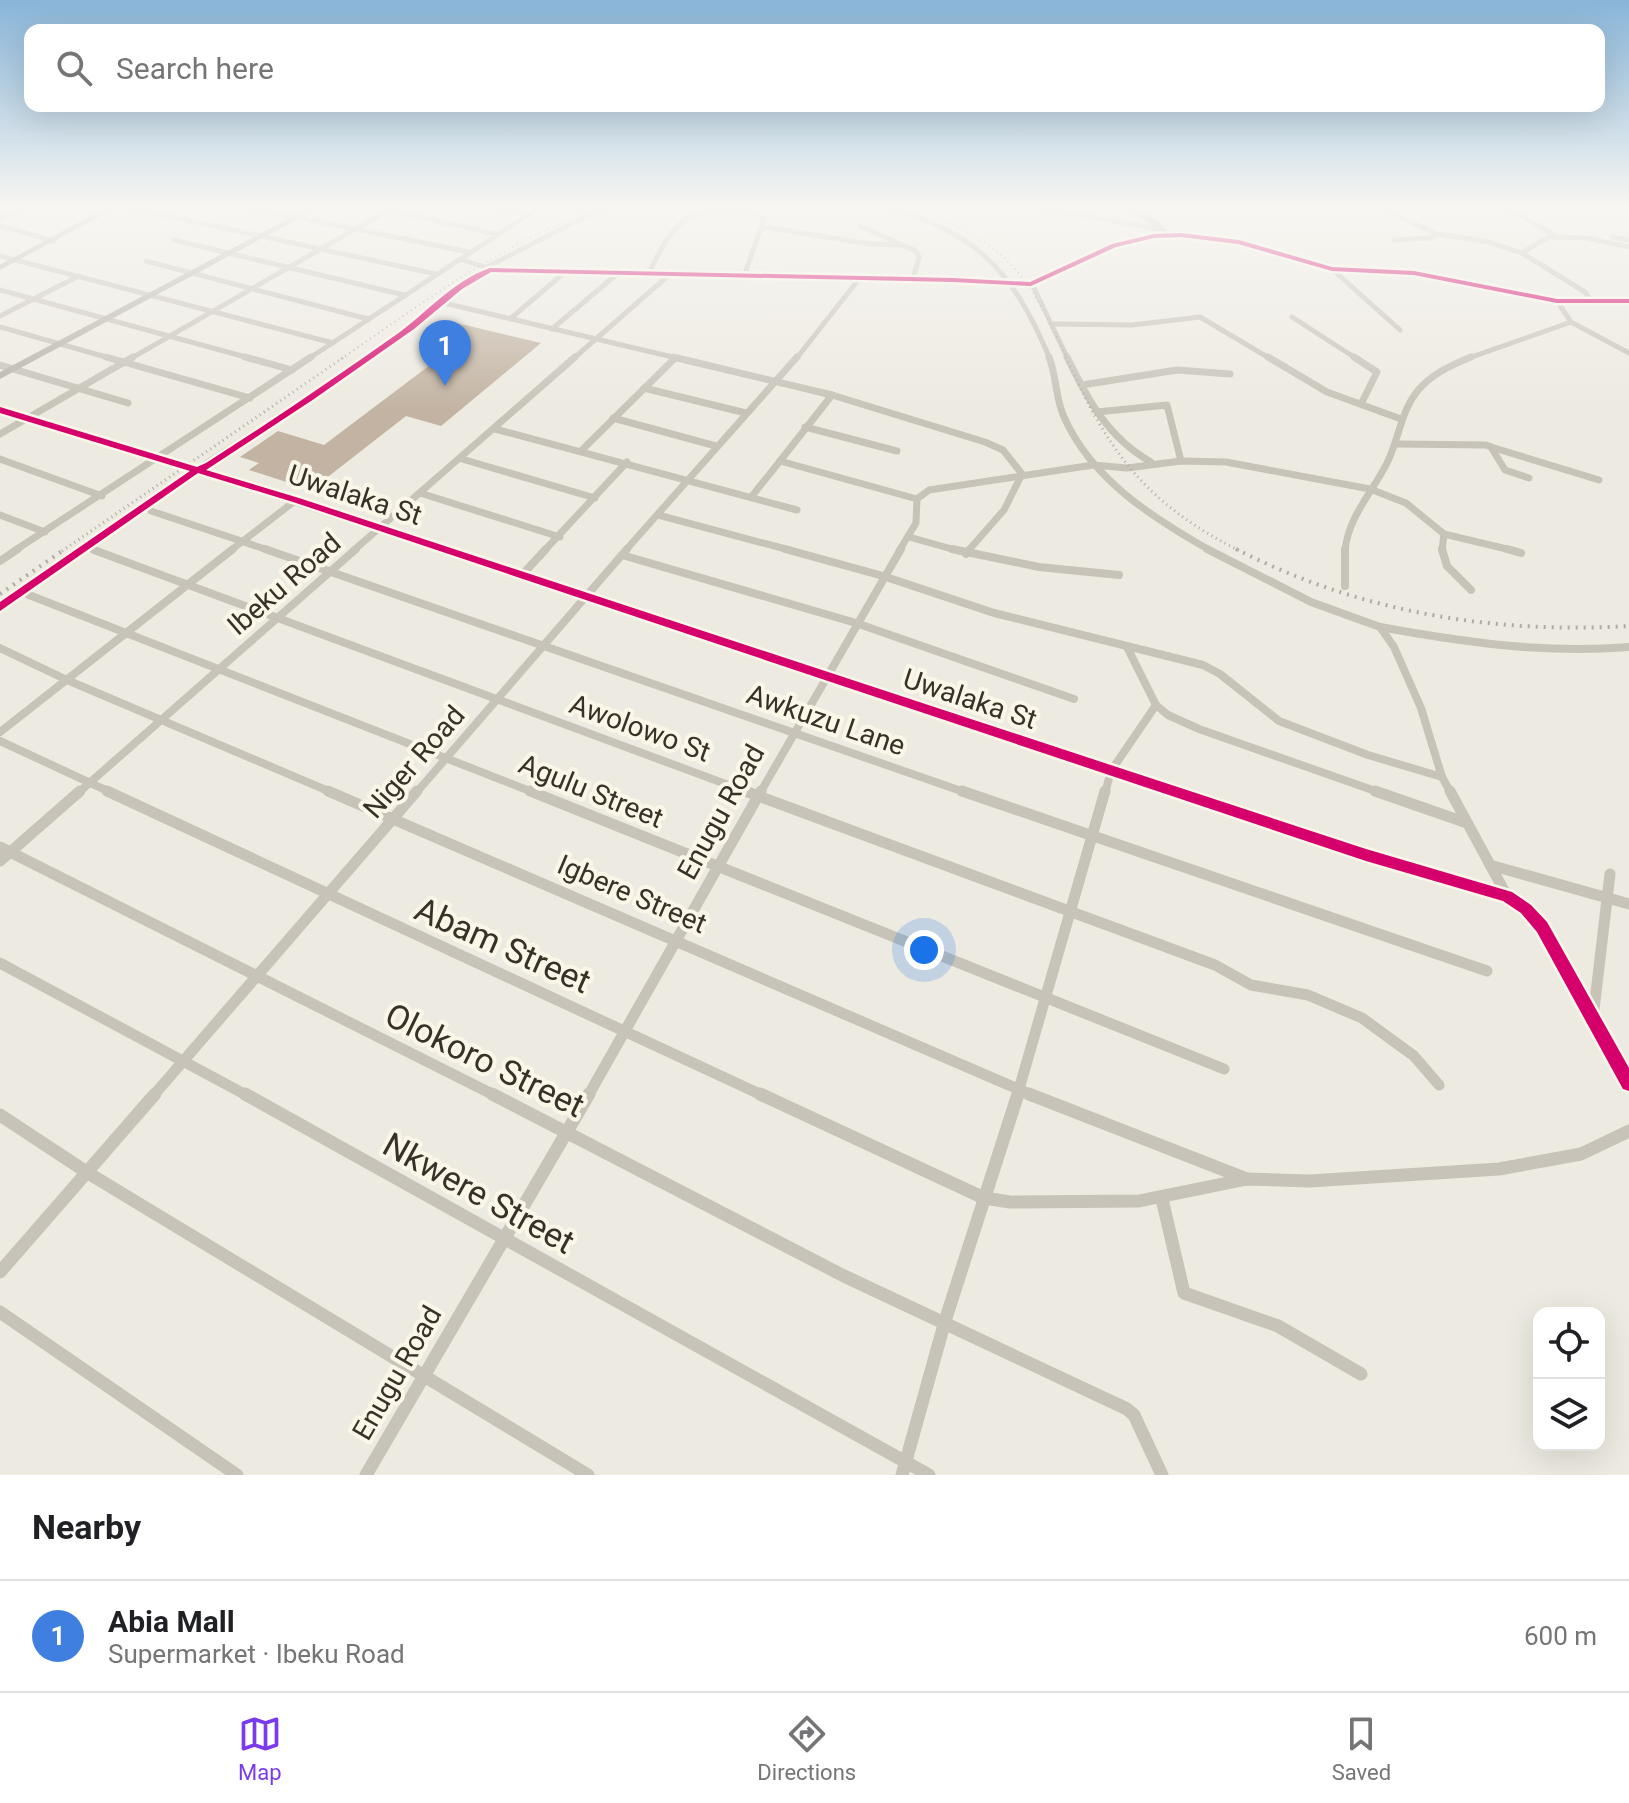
<!DOCTYPE html>
<meta charset="utf-8">
<style>
:root{--surface:#fff;--page:#f2f2f2;--text:#202124;--muted:#757577;--line:#e0e0e0;--accent:#7c3aed}
body{margin:0;font-family:Roboto,sans-serif;background:var(--page);color:var(--text)}
.controls{position:absolute;right:24px;bottom:24px;display:grid;overflow:hidden;border-radius:16px;box-shadow:0 8px 32px #0002}
.controls button{width:72px;height:72px;display:grid;place-items:center;padding:0;border:0;border-bottom:2px solid var(--line);background:var(--surface);color:var(--text);font:40px sans-serif}
.you{position:absolute;left:924px;top:950px;width:28px;height:28px;margin:-20px;border:6px solid #fff;border-radius:50%;background:#1a73e8;box-shadow:0 0 0 12px #1a73e833}
.badge{display:grid;place-items:center;width:52px;height:52px;border-radius:50%;background:var(--accent);color:#fff;font-size:26px;font-weight:700}
.pin{position:absolute;translate:-50% -66px;filter:drop-shadow(0 2px 4px #0008)}
.pin::after{content:'';position:absolute;top:42px;width:28px;height:24px;background:inherit;clip-path:polygon(0 0,100% 0,50% 100%)}
.list{margin:0;padding:0;list-style:none}
h2{display:flex;justify-content:space-between;align-items:center;height:104px;margin:0;padding:0 32px;font-size:34px}
h2 small{font-size:26px;font-weight:400;color:var(--muted)}
.list li{display:grid;grid-template-columns:52px 1fr auto;gap:24px;align-items:center;box-sizing:border-box;height:112px;padding:0 32px;border-top:2px solid var(--line)}
.list b{display:block;font-size:30px;white-space:nowrap}
.list p{margin:0;font-size:26px;white-space:nowrap;color:var(--muted)}
.list em{font-size:26px;font-style:normal;color:var(--muted)}
.icon{flex:none;width:44px;height:44px;fill:none;stroke:currentColor;stroke-width:2;stroke-linecap:round;stroke-linejoin:round}
.map{position:relative;flex:none;width:1629px;height:1475px;overflow:hidden}
.search{position:absolute;background:var(--surface);box-shadow:0 8px 32px #0002;left:24px;right:24px;top:24px;height:88px;display:flex;align-items:center;gap:20px;box-sizing:border-box;padding:0 28px;border-radius:16px;color:var(--muted);font-size:30px}
.sheet{height:216px;background:var(--surface)}
nav{display:flex;justify-content:space-around;align-items:center;box-sizing:border-box;height:112px;border-top:2px solid var(--line);background:var(--surface);font-size:22px;color:var(--muted)}
nav a{display:grid;justify-items:center;gap:4px}
nav .on{color:var(--accent)}
.map>svg:first-child{display:block}
.building{fill:#c2b3a2}
.lines{fill:none;stroke-linecap:round;stroke-linejoin:round}
.street-far4{stroke:#c7c3b9;stroke-width:5}
.street-far3{stroke:#c7c3b9;stroke-width:7}
.street-far2{stroke:#c7c3b9;stroke-width:8}
.street-far1{stroke:#c7c3b9;stroke-width:11}
.street{stroke:#c7c3b9;stroke-width:13}
.secondary{fill:#b7b3aa;fill-rule:evenodd}
.rail-far2{stroke:#aeaba4;stroke-width:2;stroke-dasharray:1 4;stroke-linecap:butt}
.rail-far1{stroke:#aeaba4;stroke-width:3;stroke-dasharray:1 4;stroke-linecap:butt}
.rail{stroke:#aeaba4;stroke-width:4;stroke-dasharray:2 6;stroke-linecap:butt}
.cycleway-casing{stroke:#faf7e8;stroke-width:5}
.cycleway{fill:#d6006c;fill-rule:evenodd}
.labels{text-anchor:middle;dominant-baseline:central;stroke-width:8;stroke-linejoin:round;paint-order:stroke}
.street-label{font-size:28px;fill:#373128;stroke:#faf7e8}
.near-street-label{font-size:34px;fill:#373128;stroke:#faf7e8}
</style>
<div class="map">
<svg width="1629" height="1475" viewBox="0 0 1629 1475">
<rect width="100%" height="100%" fill="#edeae1"/>
<path class="building" d="M448 321 541 343 441 426 406 416 311 490 249 470 259 463 240 457 278 431 324 445 442 356 422 351 429 346 418 343Z"/>
<g class="lines">
<g class="street-far4">
<path d="M117 205 436 274"/>
<path d="M236 205 469 252"/>
<path d="M480 205 528 213"/>
<path d="M880 205C975 231 1012 268 1050 359"/>
<path d="M1027 205 1162 230"/>
<path d="M1375 205 1437 234 1489 242 1522 253 1585 292 1592 302"/>
<path d="M1502 205 1553 234 1522 253"/>
<path d="M389 210 496 234"/>
<path d="M0 218 31 205"/>
<path d="M0 226 54 241"/>
<path d="M860 226 916 251 919 257 913 279"/>
<path d="M763 227 871 244 900 245"/>
<path d="M1552 237 1587 238 1629 247"/>
<path d="M1613 237 1629 240"/>
<path d="M174 240 404 295"/>
<path d="M1394 240 1430 238 1437 234"/>
<path d="M0 256 333 343"/>
<path d="M460 259 490 269"/>
<path d="M146 261 368 319"/>
<path d="M489 266 590 214 620 205"/>
<path d="M1332 269 1400 330"/>
<path d="M648 275C666 238 677 212 722 210 737 209 751 210 764 219L744 276"/>
<path d="M1031 282 1068 359"/>
<path d="M0 290 253 359"/>
<path d="M444 303 681 359"/>
<path d="M0 316 79 276"/>
<path d="M1292 317 1357 359"/>
<path d="M510 319 564 273"/>
<path d="M1571 322 1629 353"/>
<path d="M1054 324 1132 325 1200 317 1271 359"/>
<path d="M0 327 113 359"/>
<path d="M552 329 617 274"/>
<path d="M130 359 397 205"/>
<path d="M308 359 543 205"/>
<path d="M573 359 669 275"/>
<path d="M796 359 859 279"/>
<path d="M1466 359 1571 322 1557 301"/>
</g>
<g class="street-far3">
<path d="M106 357 250 398"/>
<path d="M245 357 292 370"/>
<path d="M673 357 832 395 985 442 1003 450 1022 474 1004 510 968 551"/>
<path d="M1049 357C1057 377 1055 397 1064 417 1092 480 1153 518 1211 551"/>
<path d="M1067 357C1088 400 1108 438 1151 462"/>
<path d="M1268 357 1327 392 1401 419"/>
<path d="M1354 357 1377 372 1361 404"/>
<path d="M0 365 128 403"/>
<path d="M1082 385 1177 370 1230 374"/>
<path d="M644 388 746 413"/>
<path d="M1097 412 1167 405 1181 461"/>
<path d="M613 418 716 446"/>
<path d="M805 427 897 451"/>
<path d="M495 429 797 510"/>
<path d="M0 434 133 357"/>
<path d="M1396 444 1486 445 1491 447 1505 470 1529 478"/>
<path d="M1491 447 1599 480"/>
<path d="M582 450 674 359"/>
<path d="M0 459 102 496"/>
<path d="M462 459 595 498"/>
<path d="M780 461 832 395"/>
<path d="M204 472 445 551"/>
<path d="M420 493 560 537"/>
<path d="M752 496 780 461 917 499 916 523 899 551"/>
<path d="M917 499 929 490 1093 465 1127 468 1181 461 1226 462 1370 489 1406 503 1444 534 1442 551"/>
<path d="M151 511 271 551"/>
<path d="M0 515 45 532"/>
<path d="M658 515 793 551"/>
<path d="M1444 534 1515 551"/>
<path d="M909 537 959 551"/>
<path d="M94 550 98 551"/>
<path d="M14 551 311 357"/>
<path d="M230 551 296 500"/>
<path d="M353 551 575 357"/>
<path d="M544 551 627 462"/>
<path d="M625 551 797 357"/>
<path d="M1345 551C1348 517 1372 493 1387 463 1400 437 1401 406 1423 385 1436 372 1454 364 1471 357"/>
</g>
<g class="street-far2">
<path d="M265 549 967 793"/>
<path d="M439 549 1177 793"/>
<path d="M785 549 883 576 994 613 1203 665 1220 674 1279 721 1368 755 1442 777"/>
<path d="M952 549 1039 567 1119 575"/>
<path d="M1207 549 1311 602 1380 627 1394 647 1421 708 1442 777 1451 793"/>
<path d="M1442 549 1447 566 1471 590"/>
<path d="M1507 549 1521 553"/>
<path d="M94 550 750 793"/>
<path d="M966 554 970 549"/>
<path d="M622 555 856 623 1074 699"/>
<path d="M0 561 18 549"/>
<path d="M521 576 546 549"/>
<path d="M1345 586V549"/>
<path d="M29 595 535 793"/>
<path d="M1380 627C1463 642 1544 654 1629 647"/>
<path d="M0 648 67 680 333 793"/>
<path d="M1156 705 1168 715 1199 729 1381 793"/>
<path d="M0 732 233 549"/>
<path d="M0 741 112 793"/>
<path d="M78 793 356 549"/>
<path d="M416 793 627 549"/>
<path d="M760 793 901 549"/>
<path d="M1105 793 1111 771 1156 705 1128 649"/>
</g>
<g class="street-far1">
<path d="M107 791 764 1096"/>
<path d="M328 791 1034 1096"/>
<path d="M530 791 1224 1069"/>
<path d="M745 791 1215 965 1251 985 1308 995 1362 1018 1414 1056 1439 1085"/>
<path d="M962 791 1487 971"/>
<path d="M1171 791 1366 855 1507 896 1526 909 1542 927 1629 1083"/>
<path d="M1375 791 1467 823"/>
<path d="M1450 791 1507 896"/>
<path d="M0 847 496 1096"/>
<path d="M0 861 80 791"/>
<path d="M1490 865 1629 904"/>
<path d="M0 963 248 1096"/>
<path d="M1593 1018 1610 874"/>
<path d="M153 1096 417 791"/>
<path d="M588 1096 761 791"/>
<path d="M1017 1096 1105 791"/>
</g>
<g class="street">
<path d="M245 1094 929 1475"/>
<path d="M492 1094 844 1276 1127 1409 1134 1415 1162 1475"/>
<path d="M760 1094 984 1198 1010 1202 1139 1201 1247 1179 1310 1181 1499 1169 1581 1154 1629 1131"/>
<path d="M1029 1094 1247 1179"/>
<path d="M0 1115 88 1173 588 1475"/>
<path d="M1162 1199 1184 1293 1278 1326 1361 1374"/>
<path d="M0 1272 155 1094"/>
<path d="M0 1312 237 1475"/>
<path d="M366 1475 589 1094"/>
<path d="M902 1475 945 1321 1018 1094"/>
</g>
<g class="secondary">
<path d="M111 205H121L0 270V265Z"/>
<path d="M314 205H324L0 379V372Z"/>
<path d="M1119 205H1128L1156 220 1170 233 1239 240 1332 267 1414 271 1557 298H1629V304H1557L1414 275 1332 271 1238 244 1181 237 1154 238 1117 247 1031 287 953 283 491 272 463 289 414 329 340 382 204 473 199 474 0 611V601L189 471 0 413V407L196 466 308 395 408 325 457 286 487 268 953 277 1030 281 1111 243 1162 233 1150 224Z"/>
</g>
<g class="rail-far2">
<path d="M903 205C1000 238 1026 267 1067 359"/>
<path d="M341 359C428 299 505 241 606 205"/>
</g>
<g class="rail-far1">
<path d="M1066 357C1108 452 1146 504 1240 551"/>
<path d="M62 551 344 357"/>
</g>
<g class="rail">
<path d="M1236 549C1359 612 1492 634 1629 626"/>
<path d="M0 594 65 549"/>
</g>
<defs>
<path id="cycleway" d="M1181 233 1239 240 1332 267 1414 271 1557 299H1629V303H1557L1414 275 1332 271 1238 244 1181 237 1154 238 1116 247 1031 286 953 282 491 272 462 289 414 329 314 399 206 470 299 498 1366 849 1512 892 1531 905 1547 922 1629 1068V1091L1623 1089 1537 932 1521 913 1503 901 1366 861 293 502 198 473 0 611V602L190 471 0 413V407L197 467 206 463C272 421 336 377 400 332 429 310 455 280 490 268L953 278 1030 282 1112 244 1154 234Z"/>
</defs>
<use href="#cycleway" class="cycleway-casing"/>
<use href="#cycleway" class="cycleway"/>
</g>
<linearGradient id="sky" x2="0" y2="1"><stop stop-color="#89b5d8"/><stop offset="0.5" stop-color="#f7f6f2"/><stop offset="1" stop-color="#f7f6f2" stop-opacity="0"/></linearGradient>
<rect width="1629" height="412" fill="url(#sky)"/>
<g class="labels">
<g class="street-label">
<text transform="translate(355 495) rotate(18)">Uwalaka St</text>
<text transform="translate(284 584) rotate(-41)">Ibeku Road</text>
<text transform="translate(970 699) rotate(18)">Uwalaka St</text>
<text transform="translate(826 720) rotate(19)">Awkuzu Lane</text>
<text transform="translate(640 728) rotate(20)">Awolowo St</text>
<text transform="translate(414 762) rotate(-49)">Niger Road</text>
<text transform="translate(591 791) rotate(22)">Agulu Street</text>
<text transform="translate(721 812) rotate(-61)">Enugu Road</text>
<text transform="translate(632 894) rotate(23)">Igbere Street</text>
<text transform="translate(397 1373) rotate(-60)">Enugu Road</text>
</g>
<g class="near-street-label">
<text transform="translate(503 945) rotate(24)">Abam Street</text>
<text transform="translate(485 1060) rotate(26)">Olokoro Street</text>
<text transform="translate(479 1193) rotate(29)">Nkwere Street</text>
</g>
</g>
</svg>
<div class="controls">
<button><svg class="icon" aria-label="locate" viewBox="0 0 24 24"><circle cx="12" cy="12" r="6"/><path d="M12 2v4M12 18v4M2 12h4M18 12h4"/></svg></button>
<button><svg class="icon" aria-label="layers" viewBox="0 0 24 24"><path d="M12 4l9 5-9 5-9-5zM3 14l9 5 9-5"/></svg></button>
</div>
<div class="you"></div>
<div class="pin badge" style="left:445px;top:386px;background:#3f7fe0">1</div>
<div class="search"><svg class="icon" aria-label="search" viewBox="0 0 24 24"><circle cx="10" cy="10" r="6"/><path d="M15 15l6 6"/></svg>Search here</div>
</div>
<section class="sheet">
<h2>Nearby<small></small></h2>
<ul class="list">
<li><span class="badge" style="background:#3f7fe0">1</span><div><b>Abia Mall</b><p>Supermarket · Ibeku Road</p></div><em>600 m</em></li>
</ul>
</section>
<nav>
<a class="on"><svg class="icon" aria-label="map" viewBox="0 0 24 24"><path d="M3 6l6-2 6 2 6-2v14l-6 2-6-2-6 2zM9 4v14M15 6v14"/></svg>Map</a>
<a><svg class="icon" aria-label="directions" viewBox="0 0 24 24"><path d="M12 3l9 9-9 9-9-9zM9 14v-3h6M13 9l2 2-2 2"/></svg>Directions</a>
<a><svg class="icon" aria-label="saved" viewBox="0 0 24 24"><path d="M7 4h10v16l-5-4-5 4z"/></svg>Saved</a>
</nav>
